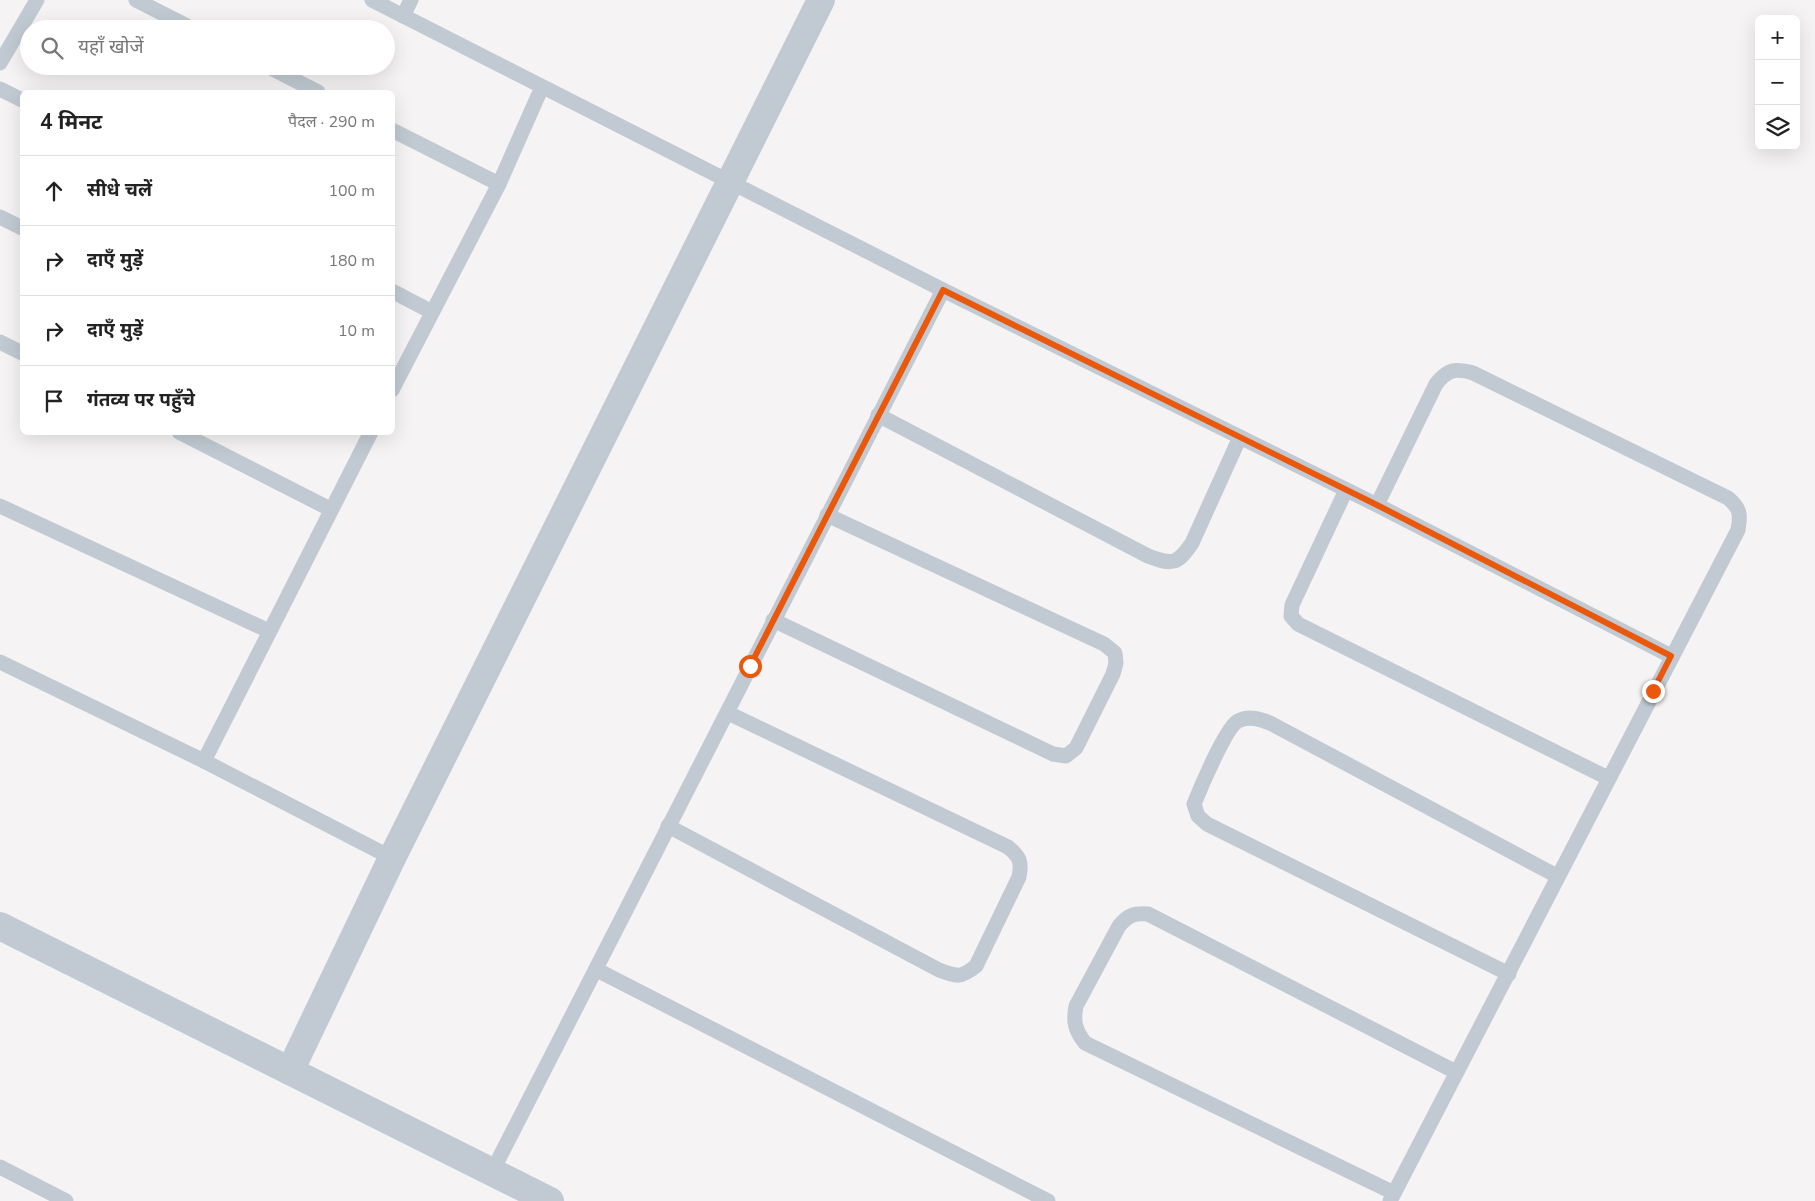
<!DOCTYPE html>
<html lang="hi">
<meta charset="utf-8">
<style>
:root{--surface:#fff;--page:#f2f2f2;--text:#222;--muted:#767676;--line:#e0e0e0}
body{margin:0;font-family:"Nunito Sans","Noto Sans Devanagari",sans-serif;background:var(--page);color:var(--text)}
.controls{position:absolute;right:15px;top:15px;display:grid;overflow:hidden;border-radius:8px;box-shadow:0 5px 20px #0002}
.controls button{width:45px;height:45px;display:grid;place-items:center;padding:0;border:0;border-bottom:1px solid var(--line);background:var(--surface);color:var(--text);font:25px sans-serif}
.stop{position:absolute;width:15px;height:15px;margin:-11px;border:4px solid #ea580c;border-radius:50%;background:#fff}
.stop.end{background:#ea580c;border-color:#fff;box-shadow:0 1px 5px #0008}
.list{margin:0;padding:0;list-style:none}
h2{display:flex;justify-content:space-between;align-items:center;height:65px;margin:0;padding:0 20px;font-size:21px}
h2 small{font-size:16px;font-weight:400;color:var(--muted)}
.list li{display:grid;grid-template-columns:32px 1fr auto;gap:15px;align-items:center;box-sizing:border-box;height:70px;padding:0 20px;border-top:1px solid var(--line)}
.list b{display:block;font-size:19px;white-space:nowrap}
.list em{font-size:16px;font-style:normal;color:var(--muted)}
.icon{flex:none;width:28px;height:28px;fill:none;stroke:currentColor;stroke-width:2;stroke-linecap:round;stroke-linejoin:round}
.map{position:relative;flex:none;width:1815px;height:1201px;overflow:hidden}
.search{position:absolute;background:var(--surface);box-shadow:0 5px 20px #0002;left:20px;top:20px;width:375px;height:55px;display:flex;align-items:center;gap:12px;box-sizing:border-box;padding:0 18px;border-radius:28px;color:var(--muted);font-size:19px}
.panel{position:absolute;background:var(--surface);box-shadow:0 5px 20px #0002;left:20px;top:90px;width:375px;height:345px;border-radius:8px}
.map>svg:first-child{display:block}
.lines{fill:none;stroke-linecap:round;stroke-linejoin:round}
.service{stroke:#c1cad2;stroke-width:15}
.minor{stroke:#c1cad2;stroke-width:28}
.route{stroke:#ea580c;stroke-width:6}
</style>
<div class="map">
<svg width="1815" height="1201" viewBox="0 0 1815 1201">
<rect width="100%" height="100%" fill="#f5f3f3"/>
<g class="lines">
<g class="service">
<path d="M136 0 193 29"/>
<path d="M372 0 943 290 1377 505 1671 656"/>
<path d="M403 16 411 0"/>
<path d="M0 63 37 0"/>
<path d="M267 66 318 92"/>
<path d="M0 89 22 100"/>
<path d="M392 130 499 184"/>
<path d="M0 217 22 228"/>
<path d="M392 291 432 312"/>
<path d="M0 342 22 353"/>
<path d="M392 390 499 184 542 87"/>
<path d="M878 415 1148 556C1172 565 1177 565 1192 543L1240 437"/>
<path d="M179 432 330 509"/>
<path d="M1346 490 1292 605 1291 616 1298 624 1608 778"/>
<path d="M1377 505 1436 384C1448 369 1455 368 1473 373L1728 498C1740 508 1741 514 1738 530L1390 1201"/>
<path d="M0 506 269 631"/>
<path d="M773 620 1053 754 1066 756 1076 748 1113 674 1116 663 1115 653 1104 644 827 515"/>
<path d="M0 662 204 761 392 858"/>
<path d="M204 761 371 432"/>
<path d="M668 826 939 970C957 977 961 978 976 966L1019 877C1022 862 1020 857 1008 847L728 713"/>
<path d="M597 970 1048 1201"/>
<path d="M1509 974 1207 824 1198 816 1194 804C1200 789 1226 727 1238 721 1249 715 1261 719 1272 724L1557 876"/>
<path d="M0 1167 66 1201"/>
<path d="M492 1172 943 290"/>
<path d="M1394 1193 1085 1043C1075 1030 1073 1022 1076 1006L1119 926C1128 915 1134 913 1148 914L1456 1072"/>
</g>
<g class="minor">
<path d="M0 926 550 1201"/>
<path d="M290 1071 392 858 821 0"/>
</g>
</g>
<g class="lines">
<path class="route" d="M750 666 943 290 1377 505 1671 656 1653 691"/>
</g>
</svg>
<div class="controls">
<button>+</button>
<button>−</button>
<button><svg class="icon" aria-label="layers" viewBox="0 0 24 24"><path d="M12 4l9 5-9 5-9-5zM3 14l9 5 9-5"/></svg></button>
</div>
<div class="stop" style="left:750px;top:666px"></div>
<div class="stop end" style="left:1653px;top:691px"></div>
<div class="search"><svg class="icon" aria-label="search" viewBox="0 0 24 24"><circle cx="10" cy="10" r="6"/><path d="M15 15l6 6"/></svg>यहाँ खोजें</div>
<section class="panel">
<h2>4 मिनट<small>पैदल · 290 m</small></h2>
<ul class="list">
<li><svg class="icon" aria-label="ahead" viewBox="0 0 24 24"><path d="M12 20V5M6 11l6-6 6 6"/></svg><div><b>सीधे चलें</b></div><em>100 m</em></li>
<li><svg class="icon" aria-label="right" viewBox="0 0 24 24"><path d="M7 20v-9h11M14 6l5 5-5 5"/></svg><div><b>दाएँ मुड़ें</b></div><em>180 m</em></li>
<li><svg class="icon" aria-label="right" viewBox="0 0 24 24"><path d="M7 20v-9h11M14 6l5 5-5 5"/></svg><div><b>दाएँ मुड़ें</b></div><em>10 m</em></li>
<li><svg class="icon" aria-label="arrive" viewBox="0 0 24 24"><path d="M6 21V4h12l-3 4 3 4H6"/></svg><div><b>गंतव्य पर पहुँचे</b></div></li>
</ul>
</section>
</div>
